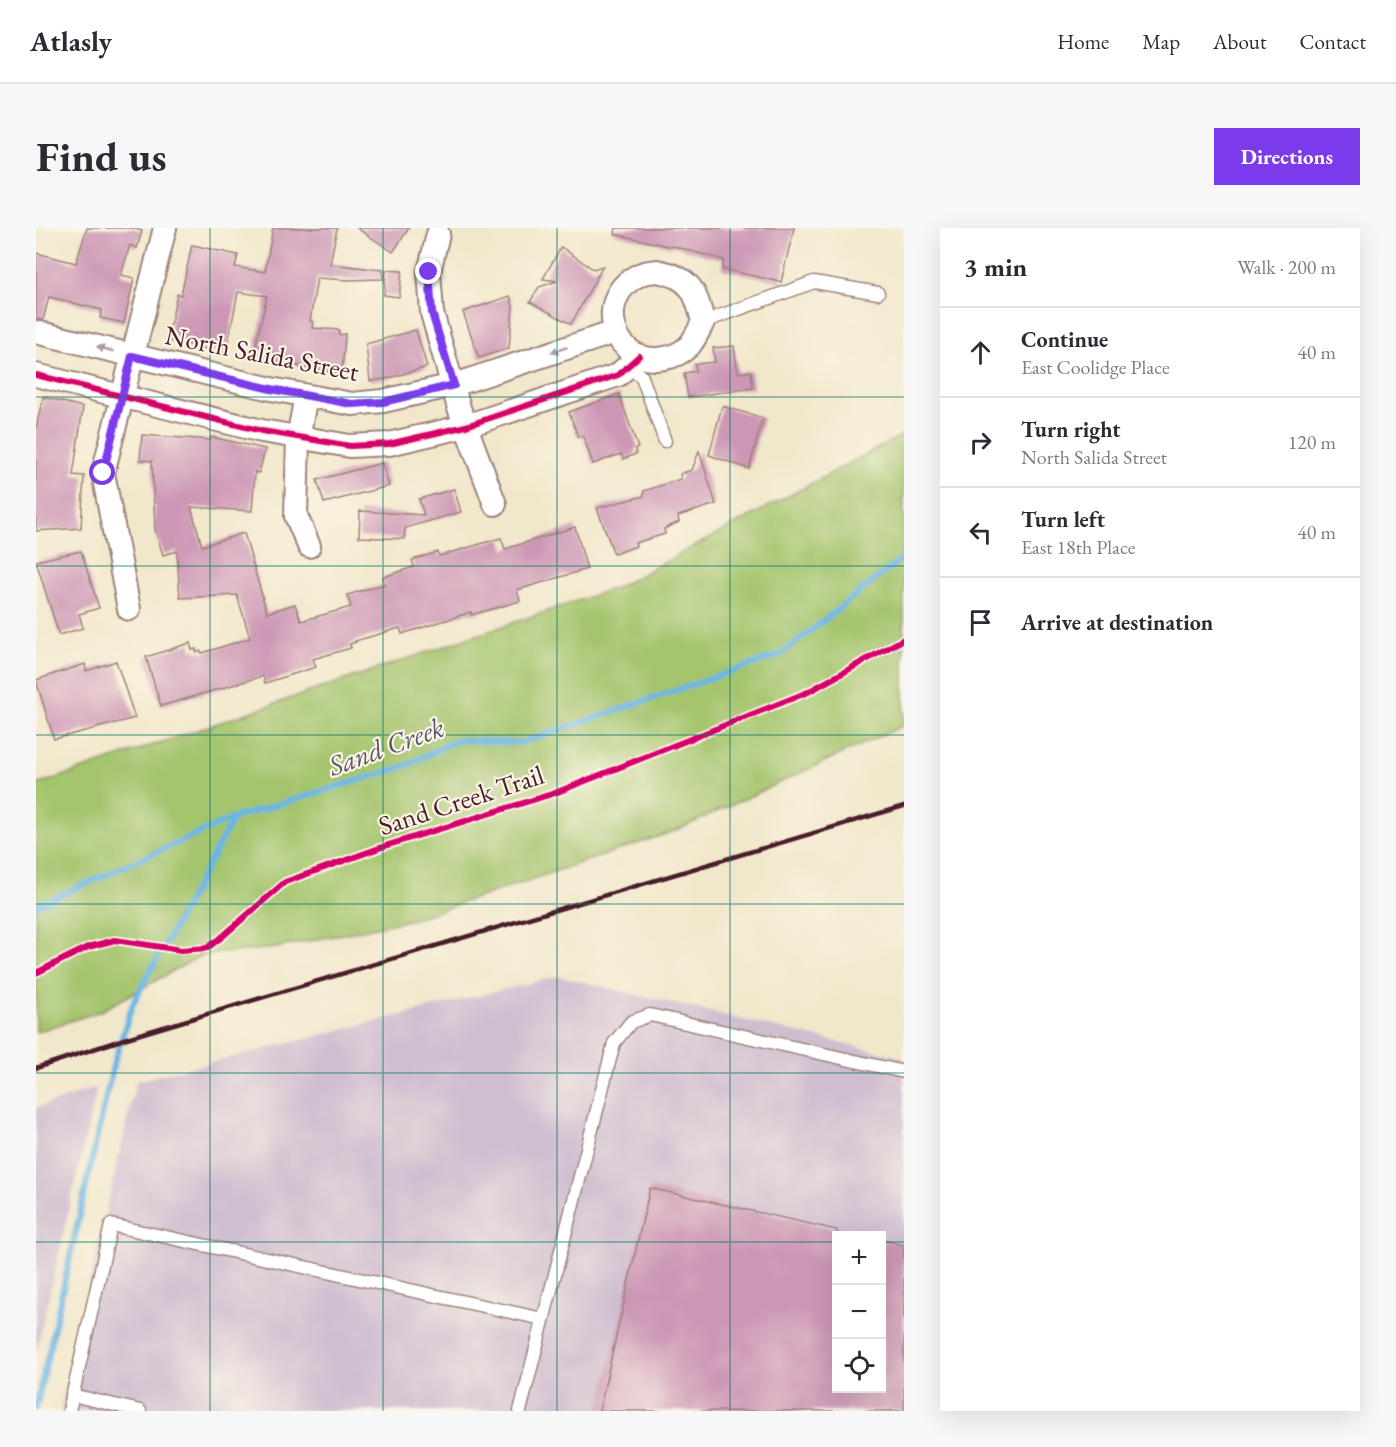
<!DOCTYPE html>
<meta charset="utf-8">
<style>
:root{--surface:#fff;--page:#f7f7f7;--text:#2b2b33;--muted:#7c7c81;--line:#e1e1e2;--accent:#7c3aed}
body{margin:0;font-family:"EB Garamond",serif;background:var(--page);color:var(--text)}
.controls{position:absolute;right:18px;bottom:18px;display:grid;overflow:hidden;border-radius:0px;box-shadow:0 6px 24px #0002}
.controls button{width:54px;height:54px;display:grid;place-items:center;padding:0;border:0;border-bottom:2px solid var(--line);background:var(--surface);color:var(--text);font:30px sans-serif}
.stop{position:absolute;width:18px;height:18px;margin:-14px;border:4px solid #7c3aed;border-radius:50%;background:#fff}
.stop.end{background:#7c3aed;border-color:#fff;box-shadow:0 2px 6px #0008}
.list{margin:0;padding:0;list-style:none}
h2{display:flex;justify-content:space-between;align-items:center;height:78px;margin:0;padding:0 24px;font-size:26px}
h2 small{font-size:20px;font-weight:400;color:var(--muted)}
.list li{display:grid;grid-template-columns:39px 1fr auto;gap:18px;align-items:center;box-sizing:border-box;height:90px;padding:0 24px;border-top:2px solid var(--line)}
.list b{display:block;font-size:22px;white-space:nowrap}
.list p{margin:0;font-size:20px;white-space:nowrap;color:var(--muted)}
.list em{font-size:20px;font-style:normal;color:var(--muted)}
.icon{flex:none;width:33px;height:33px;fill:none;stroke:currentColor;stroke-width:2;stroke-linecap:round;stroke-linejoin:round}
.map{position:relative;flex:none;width:868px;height:1183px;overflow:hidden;border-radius:0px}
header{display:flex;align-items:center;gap:36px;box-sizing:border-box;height:84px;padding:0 30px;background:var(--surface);border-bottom:2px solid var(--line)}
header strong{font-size:28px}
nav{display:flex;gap:33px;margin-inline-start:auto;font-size:21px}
.intro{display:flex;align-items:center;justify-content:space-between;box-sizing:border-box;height:144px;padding:0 36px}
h1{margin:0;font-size:42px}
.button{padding:15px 27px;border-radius:0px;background:var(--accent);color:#fff;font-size:21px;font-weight:700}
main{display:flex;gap:36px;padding:0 36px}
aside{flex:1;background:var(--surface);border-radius:0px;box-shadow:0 6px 24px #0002}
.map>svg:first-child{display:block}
.industrial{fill:#cfbdd0;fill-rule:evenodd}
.green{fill:#a4c46d;stroke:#77724c;stroke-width:1.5}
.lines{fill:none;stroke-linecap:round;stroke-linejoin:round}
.stream{stroke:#6bb5e3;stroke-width:6}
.building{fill:#cc96b5}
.lane-casing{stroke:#9e837b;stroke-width:15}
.street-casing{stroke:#9e837b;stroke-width:26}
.lane{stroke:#fff;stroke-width:12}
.street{stroke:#fff;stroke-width:22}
.rail{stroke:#4a1f2b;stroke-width:4.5}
.cycleway-casing{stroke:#fcf5e5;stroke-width:10}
.cycleway{stroke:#d6006c;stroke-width:6}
.oneway{fill:#ae9aa0}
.route{stroke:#7c3aed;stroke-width:8}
.grid{fill:none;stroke:#0f766e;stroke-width:1.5;stroke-opacity:0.55}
.labels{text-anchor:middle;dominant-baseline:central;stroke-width:4.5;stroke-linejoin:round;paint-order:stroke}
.street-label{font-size:27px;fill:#4a1f2b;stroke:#fcf5e5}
.water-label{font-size:28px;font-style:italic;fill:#56546b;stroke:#fcf5e5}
</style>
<header>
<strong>Atlasly</strong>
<nav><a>Home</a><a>Map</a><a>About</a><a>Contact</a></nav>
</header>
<div class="intro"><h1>Find us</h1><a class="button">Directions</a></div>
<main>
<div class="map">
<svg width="868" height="1183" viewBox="0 0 868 1183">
<rect width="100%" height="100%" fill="#fcf5e5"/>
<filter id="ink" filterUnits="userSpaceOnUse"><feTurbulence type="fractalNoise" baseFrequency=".0167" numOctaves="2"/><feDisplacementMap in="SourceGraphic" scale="12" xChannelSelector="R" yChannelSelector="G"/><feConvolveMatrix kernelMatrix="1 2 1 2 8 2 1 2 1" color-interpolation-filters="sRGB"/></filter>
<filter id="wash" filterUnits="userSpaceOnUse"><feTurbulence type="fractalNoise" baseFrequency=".008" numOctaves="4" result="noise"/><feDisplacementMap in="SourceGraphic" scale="24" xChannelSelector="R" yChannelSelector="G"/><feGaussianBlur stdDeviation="1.35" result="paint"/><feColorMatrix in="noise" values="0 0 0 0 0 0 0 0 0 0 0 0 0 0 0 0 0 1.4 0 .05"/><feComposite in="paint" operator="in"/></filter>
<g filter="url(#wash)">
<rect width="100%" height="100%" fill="#f1e7cb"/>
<g class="industrial">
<path d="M522 748 868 830V1183H24L100 853ZM800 1008H846V1160H800Z"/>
<path d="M61 859 0 1124V880Z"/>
</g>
<path class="green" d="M868 206V497L639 603 378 691 240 720 166 727 65 783 0 804V557L582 359Z"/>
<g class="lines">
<g class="stream">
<path d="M0 678 197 590 370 538 421 512 485 515 744 427 868 329"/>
<path d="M0 1180 78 834 97 775 197 591"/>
</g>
</g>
<g id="blocks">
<g class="building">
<path d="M51 0H96L106 3 101 20 94 17 85 47 98 50 88 95 64 90 66 82 13 69 7 92 0 91V25L40 35Z"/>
<path d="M237 0H301L294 36 347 42V51L311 52 281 50 274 93 277 94 276 100 303 102V107L309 106 306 145 287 143 217 129 231 68 202 64 190 125 131 112 141 66 145 67 156 17 202 27 199 39 229 44Z"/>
<path d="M321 0H373L357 24Z"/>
<path d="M580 0H758L745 54 686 41 688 32 637 18 636 19 579 6Z"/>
<path d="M525 19 557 41 567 38 535 96 494 74 503 59 521 53 507 51Z"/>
<path d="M350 42 366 43 363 69 348 67Z"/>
<path d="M474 68 477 78 473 120 443 130 427 84Z"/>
<path d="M380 102 391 139 350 151 334 153 330 116Z"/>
<path d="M698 118 702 145 715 143 717 160 652 169 648 145 660 143 659 136 679 134 677 120Z"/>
<path d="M583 166 602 220 599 221 600 226 587 231 585 226 557 236 547 208 542 209 533 184Z"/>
<path d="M7 169 47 179 37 247 48 248 45 300 0 303V200Z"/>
<path d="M686 178 727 190 713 241 673 227Z"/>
<path d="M106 207 175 212V209L229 221 223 245 219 244 216 283 155 279 166 318 208 305 231 385 259 376 265 393 315 379 311 367 349 356 347 349 378 339 376 332 402 324 403 328 465 310 469 321 539 299 551 341 481 362 484 373 435 387V384L366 406 364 400 319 413 320 414 314 416 315 420 277 431 280 439 229 455 227 448 125 478 110 429 154 415 156 422 160 421V424L165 423 166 425 214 410 201 367 144 370 141 323 127 327 119 301 116 233 104 232Z"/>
<path d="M663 223 680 276 642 288 643 294 628 301 629 306 599 315 600 318 578 326 561 280 608 268V263L645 251 644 246 656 242Z"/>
<path d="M346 235 353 258 288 275 281 252Z"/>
<path d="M418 261 425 284 369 300 368 311 323 309 324 283 388 287 383 271Z"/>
<path d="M45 323 63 380 43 386 47 400 23 407 0 333Z"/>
<path d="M80 433 99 490 18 511 0 452 49 436 50 443Z"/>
<path d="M614 960 801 1002V1161H846V1012L868 1017V1183H563Z"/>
</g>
</g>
</g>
<g filter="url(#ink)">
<use href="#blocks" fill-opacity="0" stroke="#9e837b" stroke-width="1.5"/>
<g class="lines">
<defs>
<g id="lane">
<path d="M667 94 778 54 842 65"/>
<path d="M592 138 606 149 629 213"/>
<path d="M36 1167 104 1183"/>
<path d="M33 1183 75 997 507 1091"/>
<path d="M484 1183 578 815 595 794 614 787 868 844"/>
</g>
<g id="street">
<path d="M402 6 393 44 396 85 423 180 459 276"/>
<path d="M621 43C654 49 660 63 667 94 663 102 659 111 653 118 647 124 637 129 629 130 577 140 556 69 603 47 608 44 615 44 621 43Z"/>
<path d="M0 104 235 161 316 176 347 173 418 157 579 104"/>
<path d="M0 147 226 203 314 218 353 216 430 198 582 147 603 128"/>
<path d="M270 168 262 210 260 288 273 318"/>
<path d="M93 381 67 245 129 0"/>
</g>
</defs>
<use href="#lane" class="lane-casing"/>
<use href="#street" class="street-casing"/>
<use href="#lane" class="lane"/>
<use href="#street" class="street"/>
<path class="rail" d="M0 840 91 810 868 578"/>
<defs>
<g id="cycleway">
<path d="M0 147 226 203 314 218 353 216 430 198 582 147 603 128"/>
<path d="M0 745 52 719 79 712 145 722 171 720 187 708 249 654 349 618 519 565 772 464 868 411"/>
</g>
</defs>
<use href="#cycleway" class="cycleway-casing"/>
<use href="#cycleway" class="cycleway"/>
</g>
<defs><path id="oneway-solid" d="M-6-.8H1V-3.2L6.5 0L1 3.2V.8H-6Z" transform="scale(1.5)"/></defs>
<g class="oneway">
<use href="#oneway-solid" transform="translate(69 121) rotate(-165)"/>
<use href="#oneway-solid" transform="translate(523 122) rotate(162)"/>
</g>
</g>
<g class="lines" filter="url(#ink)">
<path class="route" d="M67 245 96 128 235 161 316 176 347 174 418 157 396 85 393 44"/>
</g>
<path class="grid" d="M174 0V1183M347 0V1183M521 0V1183M694 0V1183M0 169H868M0 338H868M0 507H868M0 676H868M0 845H868M0 1014H800M846 1014H868"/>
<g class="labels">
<g class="street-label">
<text transform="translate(226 125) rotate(11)">North Salida Street</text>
<text transform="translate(425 572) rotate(-18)">Sand Creek Trail</text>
</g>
<g class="water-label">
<text transform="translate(350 518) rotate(-20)">Sand Creek</text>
</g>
</g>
</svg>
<div class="controls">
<button>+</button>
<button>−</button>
<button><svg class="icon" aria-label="locate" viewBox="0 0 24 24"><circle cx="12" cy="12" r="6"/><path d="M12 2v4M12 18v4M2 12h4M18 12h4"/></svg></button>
</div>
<div class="stop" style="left:67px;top:245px"></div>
<div class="stop end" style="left:393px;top:44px"></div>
</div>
<aside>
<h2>3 min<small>Walk · 200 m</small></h2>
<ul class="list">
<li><svg class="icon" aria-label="ahead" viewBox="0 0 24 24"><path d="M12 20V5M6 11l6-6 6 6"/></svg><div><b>Continue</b><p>East Coolidge Place</p></div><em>40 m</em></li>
<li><svg class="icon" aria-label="right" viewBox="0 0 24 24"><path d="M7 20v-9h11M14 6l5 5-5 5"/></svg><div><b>Turn right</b><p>North Salida Street</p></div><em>120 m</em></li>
<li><svg class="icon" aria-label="left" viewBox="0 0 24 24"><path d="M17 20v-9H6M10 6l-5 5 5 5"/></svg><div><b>Turn left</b><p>East 18th Place</p></div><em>40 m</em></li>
<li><svg class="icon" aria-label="arrive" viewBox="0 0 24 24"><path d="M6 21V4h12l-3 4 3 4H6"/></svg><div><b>Arrive at destination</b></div></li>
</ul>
</aside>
</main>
